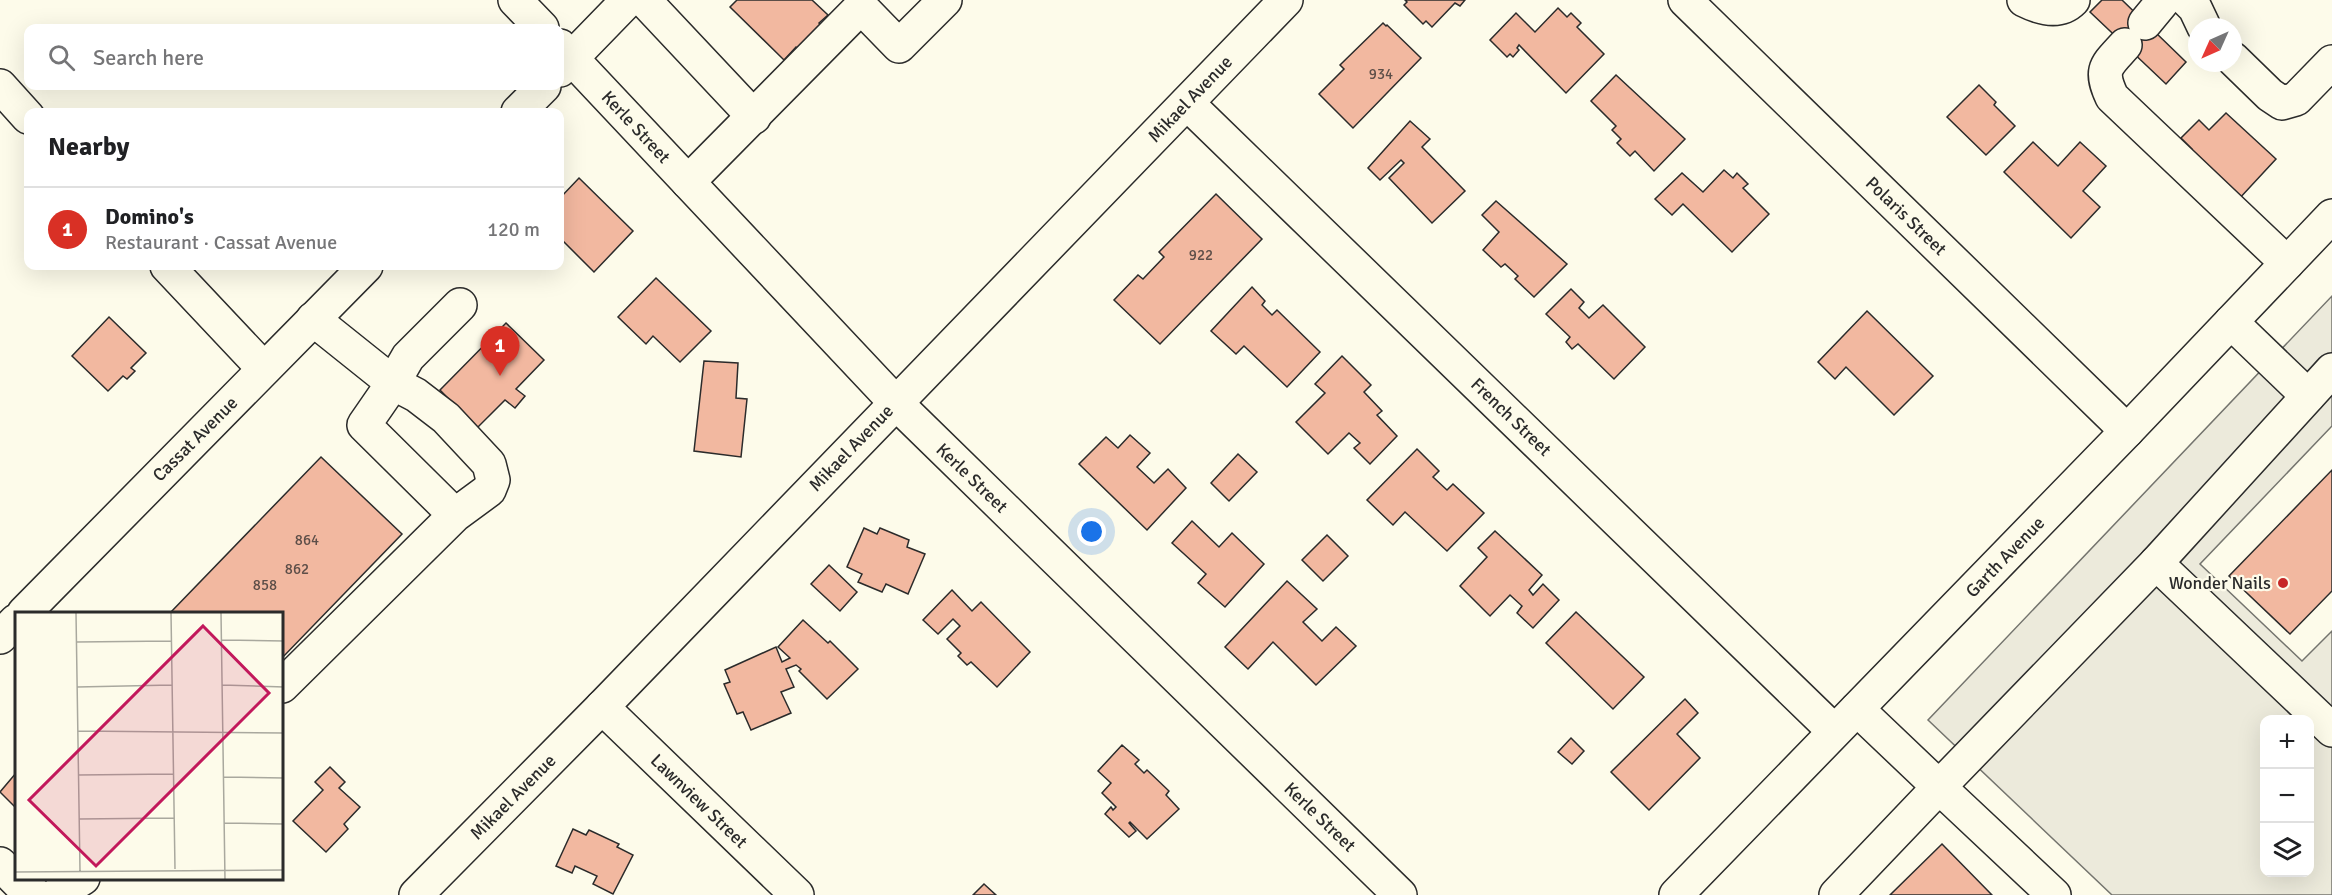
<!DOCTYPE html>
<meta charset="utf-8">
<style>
:root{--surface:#fff;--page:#f6f6f6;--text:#202124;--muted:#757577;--line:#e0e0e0;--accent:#d93025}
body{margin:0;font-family:Signika,sans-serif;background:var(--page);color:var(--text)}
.controls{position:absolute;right:18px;bottom:18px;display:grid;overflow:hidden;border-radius:12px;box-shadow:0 6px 24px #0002}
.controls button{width:54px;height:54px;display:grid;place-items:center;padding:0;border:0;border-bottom:2px solid var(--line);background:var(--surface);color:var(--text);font:30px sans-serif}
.compass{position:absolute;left:2188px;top:18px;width:54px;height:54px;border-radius:50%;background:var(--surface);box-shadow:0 6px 24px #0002;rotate:225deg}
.you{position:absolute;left:1092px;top:532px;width:21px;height:21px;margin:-15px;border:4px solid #fff;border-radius:50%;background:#1a73e8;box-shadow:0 0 0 9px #1a73e833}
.badge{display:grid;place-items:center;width:39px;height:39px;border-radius:50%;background:var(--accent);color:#fff;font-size:20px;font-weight:700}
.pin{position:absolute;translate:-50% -50px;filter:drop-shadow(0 2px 3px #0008)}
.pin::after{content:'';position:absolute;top:32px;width:21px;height:18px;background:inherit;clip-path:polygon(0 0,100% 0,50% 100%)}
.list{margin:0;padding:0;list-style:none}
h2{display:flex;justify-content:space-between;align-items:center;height:78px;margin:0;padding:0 24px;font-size:26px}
h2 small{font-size:20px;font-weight:400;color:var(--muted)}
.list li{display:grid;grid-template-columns:39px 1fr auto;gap:18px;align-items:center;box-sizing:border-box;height:84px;padding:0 24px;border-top:2px solid var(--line)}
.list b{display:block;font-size:22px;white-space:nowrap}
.list p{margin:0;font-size:20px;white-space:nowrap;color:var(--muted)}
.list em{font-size:20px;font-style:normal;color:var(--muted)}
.icon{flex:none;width:33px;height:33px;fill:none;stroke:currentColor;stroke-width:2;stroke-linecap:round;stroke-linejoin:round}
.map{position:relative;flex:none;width:2332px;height:895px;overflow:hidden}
.search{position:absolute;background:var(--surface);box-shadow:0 6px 24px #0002;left:24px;top:24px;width:540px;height:66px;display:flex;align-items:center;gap:15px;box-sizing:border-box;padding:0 21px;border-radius:12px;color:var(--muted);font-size:22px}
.panel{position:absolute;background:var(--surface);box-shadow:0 6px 24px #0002;left:24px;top:108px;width:540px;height:162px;border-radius:12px}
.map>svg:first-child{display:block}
.parking{fill:#eceadb;stroke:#74746e;stroke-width:1.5;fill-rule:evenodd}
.building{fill:#f2b8a0;stroke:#2b2b2b;stroke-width:1.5}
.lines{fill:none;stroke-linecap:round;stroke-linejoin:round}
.minor-casing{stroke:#2b2b2b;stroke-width:36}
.major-casing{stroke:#2b2b2b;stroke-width:36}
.minor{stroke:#fdfbea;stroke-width:33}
.major{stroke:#fdfbea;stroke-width:33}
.poi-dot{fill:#c62828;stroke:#fdfbea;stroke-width:2}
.labels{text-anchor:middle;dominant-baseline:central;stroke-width:4.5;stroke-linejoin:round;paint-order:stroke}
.number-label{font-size:15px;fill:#5d4e48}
.street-label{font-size:18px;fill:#2b2b2b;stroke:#fdfbea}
.poi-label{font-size:18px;fill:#2b2b2b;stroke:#fdfbea;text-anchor:end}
.inset-road{fill:none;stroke:#a9a89e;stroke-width:1.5}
.view{fill:#c2185b;fill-opacity:0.15;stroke:#c2185b;stroke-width:3}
.inset-edge{fill:none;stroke:#2b2b2b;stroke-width:3}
</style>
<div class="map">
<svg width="2332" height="895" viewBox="0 0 2332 895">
<rect width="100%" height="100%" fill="#fdfbea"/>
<path class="parking" d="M2332 296V426L2200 564 2302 661 2332 631V895H2112L1928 720ZM2264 720H2310V872H2264Z"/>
<g class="building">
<path d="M737 0H812L828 15 819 23 829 33 800 51 796 47 784 60 730 7Z"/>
<path d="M1405 0H1465L1460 6 1455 3 1432 27 1426 21 1423 24 1404 5 1407 2Z"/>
<path d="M2102 0H2122L2186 62 2166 84 2090 12Z"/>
<path d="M1558 8 1567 17 1571 13 1581 23 1577 27 1604 54 1566 93 1519 45 1517 48 1519 50 1513 57 1510 54 1507 57 1490 40 1516 13 1535 32Z"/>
<path d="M1383 23 1386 26 1387 25 1421 58 1353 128 1319 94 1344 69 1340 65Z"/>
<path d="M1616 75 1685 139 1654 171 1635 151 1630 156 1617 143 1621 139 1612 130 1616 126 1591 101Z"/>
<path d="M1979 85 1996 102 1994 105 2015 126 1986 155 1947 117Z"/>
<path d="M2226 113 2276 159 2238 200 2188 154 2192 149 2181 138 2199 120 2209 130Z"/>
<path d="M1410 121 1430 139 1422 147 1465 191 1432 223 1389 178 1404 163 1401 160 1380 180 1368 168Z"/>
<path d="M2033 142 2058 166 2080 142 2106 166 2083 191 2100 207 2071 238 2004 172Z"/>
<path d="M1724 170 1733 178 1737 173 1748 184 1743 188 1769 214 1732 252 1683 204 1672 215 1655 199 1682 173 1703 192Z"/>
<path d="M579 178 633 231 594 272 560 238V198Z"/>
<path d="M1216 194 1262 239 1160 344 1114 300 1138 275 1143 279 1164 257 1159 252Z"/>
<path d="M1496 201 1567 264 1534 297 1515 279 1518 276 1505 264 1501 267 1483 250 1499 232 1482 215Z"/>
<path d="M656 278 711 331 680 362 653 336 646 344 618 317Z"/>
<path d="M1252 287 1265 301 1262 305 1272 315 1277 310 1320 352 1287 387 1244 346 1236 354 1211 331Z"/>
<path d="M1571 289 1584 302 1579 308 1589 318 1603 305 1645 347 1614 379 1578 344 1572 349 1566 342 1570 337 1546 314Z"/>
<path d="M1867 311 1933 376 1894 415 1846 367 1835 379 1818 362Z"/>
<path d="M109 317 146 353 131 368 135 371 127 379 123 376 108 391 72 356Z"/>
<path d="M506 323 544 360 516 389 525 396 515 408 505 400 477 428 440 390Z"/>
<path d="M1342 356 1371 385 1364 392 1382 411 1377 415 1397 436 1370 464 1354 448 1360 443 1349 433 1328 454 1296 422 1325 393 1315 384Z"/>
<path d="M704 361 738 363 736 398 747 399 741 457 694 451Z"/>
<path d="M1130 435 1150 453 1137 467 1154 483 1168 469 1186 488 1147 530 1079 464 1106 437 1118 448Z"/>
<path d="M1417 449 1439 471 1433 477 1447 490 1453 484 1484 513 1447 551 1405 512 1393 525 1367 500Z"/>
<path d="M1238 454 1257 472 1229 501 1211 483Z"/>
<path d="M321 457 402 534 282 658V613H170Z"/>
<path d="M2332 470V591L2290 634 2229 576Z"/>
<path d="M1192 521 1219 547 1232 533 1264 564 1225 607 1198 583 1206 574 1172 543Z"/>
<path d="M864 528 877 534 880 528 909 540 907 547 925 554 908 594 886 584 882 592 858 582 862 574 847 567Z"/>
<path d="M1495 531 1542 575 1529 590 1533 595 1543 584 1559 600 1533 628 1517 613 1522 606 1510 595 1490 616 1460 586 1487 557 1478 548Z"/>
<path d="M1327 535 1348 556 1323 581 1302 560Z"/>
<path d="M829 565 857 592 840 611 811 584Z"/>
<path d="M1287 581 1317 609 1303 622 1322 641 1336 627 1356 646 1316 685 1273 642 1248 669 1225 647Z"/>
<path d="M952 590 972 611 981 602 1030 652 997 687 971 662 967 665 958 656 961 653 947 639 960 626 953 619 938 634 923 620Z"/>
<path d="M1576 612 1644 677 1613 709 1546 643Z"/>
<path d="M803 620 828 643 830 641 858 669 827 699 799 671 801 669 796 665 786 669 794 687 781 692 791 713 751 730 743 712 737 714 724 684 730 682 725 670 776 647 782 662 790 658 778 647Z"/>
<path d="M1685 699 1698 713 1677 734 1700 758 1649 810 1611 772Z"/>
<path d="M1571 738 1584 751 1572 764 1558 752Z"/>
<path d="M1122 745 1139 760 1135 764 1144 773 1147 770 1169 791 1166 795 1179 809 1147 839 1130 822 1129 823 1136 831 1129 837 1105 814 1111 807 1113 810 1116 807 1102 793 1111 783 1098 771Z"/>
<path d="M330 767 345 782 339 788 360 807 344 824 348 829 326 852 293 821 323 790 315 782Z"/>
<path d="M16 773V808L0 792Z"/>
<path d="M573 829 586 835 589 830 619 844 617 847 633 855 613 894 593 884 597 876 575 866 572 873 556 866Z"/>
<path d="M1942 844 1992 895H1890Z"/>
<path d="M984 884 996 895H973Z"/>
</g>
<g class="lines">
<defs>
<g id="minor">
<path d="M515 0 542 28"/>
<path d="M644 0 754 117"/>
<path d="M1685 0 2127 431"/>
<path d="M2024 0C2040 8 2059 14 2073 0"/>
<path d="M2187 0 2195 8 2204 27"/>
<path d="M2145 23 2164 0"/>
<path d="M2125 45C2106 66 2099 69 2112 97L2287 263"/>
<path d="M560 46 895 402 1400 895"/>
<path d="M2233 59 2270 95 2282 103 2296 99 2332 62"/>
<path d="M0 86 28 117"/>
<path d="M1187 103 1834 731"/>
<path d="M688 182 861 7 899 46 945 0"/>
<path d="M167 266 264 369"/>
<path d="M313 319 393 383 408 357 460 305"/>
<path d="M2231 322 2308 396"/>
<path d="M2156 563 2332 730"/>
<path d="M282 686 455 515 489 490 493 480 489 464 446 418 416 395 393 383 364 425 455 515"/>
<path d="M602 707 797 895"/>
<path d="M1857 709 1939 787 2156 563 2332 370"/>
<path d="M0 864 20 884 36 895"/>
<path d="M56 895 83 878"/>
<path d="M416 895 602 707 1286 0"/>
<path d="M1676 895 2127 431 2332 216"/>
<path d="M1836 895 1939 787 2054 895"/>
</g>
<g id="major">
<path d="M560 70 628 0"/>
<path d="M518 112 544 86"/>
<path d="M24 613 366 266"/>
<path d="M0 637 16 621"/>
</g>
</defs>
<use href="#minor" class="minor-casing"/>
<use href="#major" class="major-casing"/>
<use href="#minor" class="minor"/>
<use href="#major" class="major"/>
</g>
<circle class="poi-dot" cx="2283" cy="583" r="6"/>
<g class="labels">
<g class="number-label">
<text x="1381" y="74">934</text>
<text x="1201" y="255">922</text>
<text x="307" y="540">864</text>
<text x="297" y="569">862</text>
<text x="265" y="585">858</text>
</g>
<g class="street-label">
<text transform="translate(1190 99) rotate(-46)">Mikael Avenue</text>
<text transform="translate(636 127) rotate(47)">Kerle Street</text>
<text transform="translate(1906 216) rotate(44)">Polaris Street</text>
<text transform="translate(1511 417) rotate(44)">French Street</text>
<text transform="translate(195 439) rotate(-45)">Cassat Avenue</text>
<text transform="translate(851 448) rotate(-46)">Mikael Avenue</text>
<text transform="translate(972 478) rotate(44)">Kerle Street</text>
<text transform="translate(2005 557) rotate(-46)">Garth Avenue</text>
<text transform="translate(513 797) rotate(-45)">Mikael Avenue</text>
<text transform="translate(699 801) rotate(44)">Lawnview Street</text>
<text transform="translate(1320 817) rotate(44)">Kerle Street</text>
</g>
<g class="poi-label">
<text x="2271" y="583">Wonder Nails</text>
</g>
</g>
<g transform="translate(15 612)">
<rect width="268" height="268" fill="#fdfbea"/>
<path class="inset-road" d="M61 1 65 259M156 1 160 257M206 1 210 268M207 28 269 29M61 30 157 29M207 73 269 75M62 75 157 73M63 119 269 121M63 163 158 162M209 165 269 166M64 207 159 206M209 211 269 212M0 260 269 258"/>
<path class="view" d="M188 14 254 81 81 254 14 188Z"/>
<rect width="268" height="268" class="inset-edge"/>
</g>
</svg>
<div class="controls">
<button>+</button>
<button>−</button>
<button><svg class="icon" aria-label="layers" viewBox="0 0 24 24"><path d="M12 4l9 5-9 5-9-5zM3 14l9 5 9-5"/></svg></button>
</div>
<svg class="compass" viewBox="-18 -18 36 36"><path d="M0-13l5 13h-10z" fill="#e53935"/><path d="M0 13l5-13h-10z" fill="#757577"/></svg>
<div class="you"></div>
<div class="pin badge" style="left:500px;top:376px">1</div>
<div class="search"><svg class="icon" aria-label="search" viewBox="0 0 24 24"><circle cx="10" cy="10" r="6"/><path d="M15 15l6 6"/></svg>Search here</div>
<section class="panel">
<h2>Nearby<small></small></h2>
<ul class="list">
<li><span class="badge">1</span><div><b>Domino's</b><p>Restaurant · Cassat Avenue</p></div><em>120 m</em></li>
</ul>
</section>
</div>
